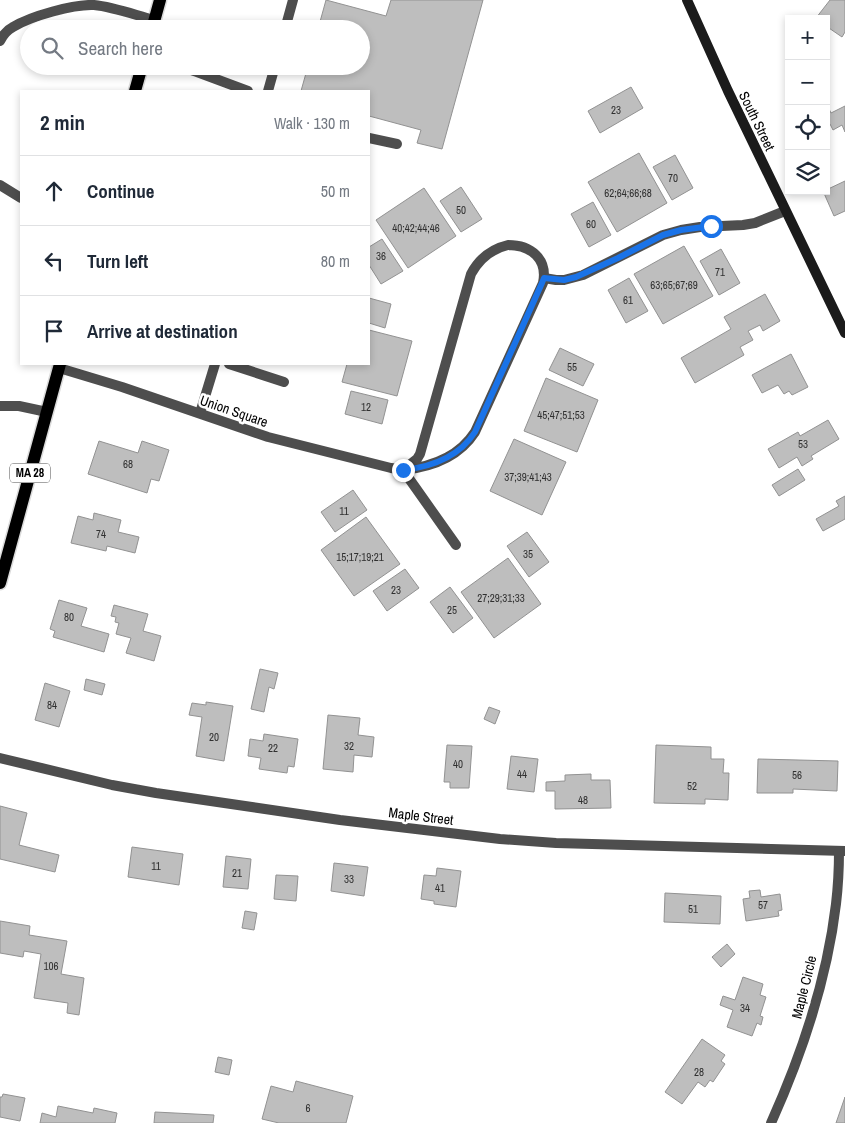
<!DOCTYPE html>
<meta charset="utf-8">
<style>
:root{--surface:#fff;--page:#f2f2f3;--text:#1f2937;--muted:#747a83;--line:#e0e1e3}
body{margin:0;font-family:"Archivo Narrow",sans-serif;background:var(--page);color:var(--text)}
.controls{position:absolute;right:15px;top:15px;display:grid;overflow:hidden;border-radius:0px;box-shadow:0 2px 8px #0003}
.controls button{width:45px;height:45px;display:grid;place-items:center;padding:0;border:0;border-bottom:1px solid var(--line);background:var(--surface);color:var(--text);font:25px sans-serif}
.stop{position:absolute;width:15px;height:15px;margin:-11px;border:4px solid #1a73e8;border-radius:50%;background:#fff}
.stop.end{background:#1a73e8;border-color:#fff;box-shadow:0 1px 5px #0008}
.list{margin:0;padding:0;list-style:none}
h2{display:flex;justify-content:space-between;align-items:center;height:65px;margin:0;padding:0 20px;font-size:21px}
h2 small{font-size:16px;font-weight:400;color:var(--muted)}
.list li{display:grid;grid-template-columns:32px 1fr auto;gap:15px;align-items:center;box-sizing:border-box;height:70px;padding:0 20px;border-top:1px solid var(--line)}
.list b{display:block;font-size:19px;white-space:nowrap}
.list em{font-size:16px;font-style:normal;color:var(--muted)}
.icon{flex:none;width:28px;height:28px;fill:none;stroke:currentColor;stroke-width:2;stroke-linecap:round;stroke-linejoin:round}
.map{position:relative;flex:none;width:845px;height:1123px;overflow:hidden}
.search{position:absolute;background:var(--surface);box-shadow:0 2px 8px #0003;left:20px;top:20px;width:350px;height:55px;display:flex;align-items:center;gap:12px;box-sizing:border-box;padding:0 18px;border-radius:28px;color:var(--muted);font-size:19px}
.panel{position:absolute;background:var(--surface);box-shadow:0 2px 8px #0003;left:20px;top:90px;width:350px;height:275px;border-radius:0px}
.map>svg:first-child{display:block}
.building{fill:#bebebe;stroke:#929292}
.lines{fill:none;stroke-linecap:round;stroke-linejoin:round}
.primary-casing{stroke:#dbdbdb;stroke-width:15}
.lane{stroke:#4e4e4e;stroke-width:10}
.street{stroke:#4e4e4e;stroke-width:10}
.secondary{stroke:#1b1b1b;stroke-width:10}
.primary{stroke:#000;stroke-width:12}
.route{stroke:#1a73e8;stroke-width:6}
.labels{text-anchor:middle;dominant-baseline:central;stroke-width:5;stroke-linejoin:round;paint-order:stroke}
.number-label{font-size:11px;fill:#303030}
.shield{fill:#fff;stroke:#4c4c4c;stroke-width:1}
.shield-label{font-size:12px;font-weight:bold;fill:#000}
.street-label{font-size:14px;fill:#000;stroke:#fff}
</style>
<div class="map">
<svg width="845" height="1123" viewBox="0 0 845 1123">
<rect width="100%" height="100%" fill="#fff"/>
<g class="building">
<path d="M326 0 386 16 391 0H483L442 149 417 143 421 130 369 116V91H301L308 66H361V29H318Z"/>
<path d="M830 0H845V32L842 37 826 26V19L816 18Z"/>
<path d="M631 87 643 108 600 133 588 111Z"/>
<path d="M845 106V132L842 125 833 130 830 124 826 126V111L829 109 831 113Z"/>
<path d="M639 153 667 203 617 232 588 182Z"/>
<path d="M675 155 693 188 672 200 653 167Z"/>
<path d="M845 181V211L834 216 823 191H826V190Z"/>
<path d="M461 187 482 219 461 232 440 201Z"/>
<path d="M424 188 456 236 408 268 376 220Z"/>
<path d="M593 202 611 235 589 247 571 214Z"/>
<path d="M382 239 403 271 381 284 369 265V247Z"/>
<path d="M684 246 713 296 663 324 634 274Z"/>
<path d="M721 249 740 283 719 295 700 261Z"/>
<path d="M629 278 648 311 626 323 608 290Z"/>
<path d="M765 294 780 321 763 331 760 325 748 331 753 340 740 347 744 355 695 383 681 358 731 329 724 317Z"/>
<path d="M369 298 391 304 385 328 369 323Z"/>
<path d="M369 330 412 341 397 396 342 382 347 364H369Z"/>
<path d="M560 348 594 364 583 386 549 370Z"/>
<path d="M791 354 808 387 792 395 789 391 784 394 778 385 762 393 752 375Z"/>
<path d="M546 378 598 400 577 452 524 431Z"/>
<path d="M351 391 388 400 382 424 345 414Z"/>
<path d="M828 420 839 439 811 456 813 459 802 466 797 457 779 468 768 449 798 432 800 436Z"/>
<path d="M514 439 566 462 542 515 490 491Z"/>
<path d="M99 441 138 453 142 441 169 450 159 481 151 479 147 493 88 474Z"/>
<path d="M798 469 805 480 779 496 772 485Z"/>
<path d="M353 490 367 510 335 532 321 512Z"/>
<path d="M845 496V519L823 531 816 519 839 506 836 501Z"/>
<path d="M94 513 121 520 118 532 139 537 135 553 107 546 106 551 71 543 78 516 93 520Z"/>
<path d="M366 517 400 564 354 596 321 550Z"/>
<path d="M527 532 549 562 529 577 507 546Z"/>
<path d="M508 558 541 604 494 638 461 592Z"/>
<path d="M405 569 419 588 387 611 373 591Z"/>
<path d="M450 587 473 618 453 633 430 602Z"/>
<path d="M59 600 87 608 81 626 109 634 104 652 53 637 55 631 50 629Z"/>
<path d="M114 605 148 614 143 631 161 636 154 661 126 653 131 638 116 634 119 623 115 622 116 617 111 616Z"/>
<path d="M260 669 278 673 274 689 269 687 264 712 251 709Z"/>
<path d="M86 679 105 684 102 695 84 690Z"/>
<path d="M45 683 70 691 59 727 35 720Z"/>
<path d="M206 702 233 706 224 761 196 756 202 717 189 715 192 703 206 705Z"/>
<path d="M489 707 500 711 495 724 484 719Z"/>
<path d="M328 715 360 718 358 735 374 737 372 757 354 755 353 772 323 769Z"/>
<path d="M264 734 298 739 294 767 288 766 287 773 259 769 261 758 248 756 250 739 263 741Z"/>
<path d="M447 745 472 746 469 788H450V782H444Z"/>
<path d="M656 745 711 747V759H724L723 773H729L728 800 705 799V804L654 803Z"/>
<path d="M511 756 538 759 534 792 507 789Z"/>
<path d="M758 759 838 761 837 791 793 789V793H757Z"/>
<path d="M591 774V780H610L611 808 555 809V791H546V782L565 781V775Z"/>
<path d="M0 806 27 813 19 845 59 855 55 872 0 859Z"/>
<path d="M132 847 183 854 179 885 128 877Z"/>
<path d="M226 856 251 859 248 889 223 887Z"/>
<path d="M334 863 368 867 364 896 331 891Z"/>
<path d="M437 868 461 871 456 907 434 904V901L421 899 424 875 436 876Z"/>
<path d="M276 875 298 876 296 901 274 899Z"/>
<path d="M760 890 761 897 780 894 782 910 778 911 779 916 746 921 743 899 750 898 749 891Z"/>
<path d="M665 893 721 896 720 924 664 922Z"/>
<path d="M245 911 257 913 254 930 242 928Z"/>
<path d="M0 921 30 926 29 935 67 941 61 974 84 978 79 1015 67 1013 68 1003 34 998 41 954 24 951 23 957 0 953Z"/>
<path d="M727 944 735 954 721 967 712 957Z"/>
<path d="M743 977 763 984 760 995 766 997 760 1016 763 1017 761 1025 757 1023 752 1036 727 1027 733 1010 720 1005 723 996 735 1000Z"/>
<path d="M702 1039 725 1055 721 1061 725 1064 713 1082 710 1080 705 1087 698 1082 682 1104 665 1092Z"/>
<path d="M218 1057 232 1060 229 1075 215 1072Z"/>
<path d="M296 1081 353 1096 346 1123H279L262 1119 271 1086 293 1092Z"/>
<path d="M3 1094 25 1098 20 1121 0 1117V1097H2Z"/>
<path d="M845 1097V1123H836Z"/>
<path d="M58 1106 93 1113 94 1108 117 1113 115 1123H40L42 1113 56 1117Z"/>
<path d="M155 1112 214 1115 213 1123H154Z"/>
</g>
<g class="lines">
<defs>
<g id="primary">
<path d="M152 29 160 0"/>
<path d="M135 91 142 66"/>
<path d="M0 583 60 364"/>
</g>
</defs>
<use href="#primary" class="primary-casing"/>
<g class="lane">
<path d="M285 29 293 0"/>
<path d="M0 41C3 35 7 30 13 27 31 16 74 4 94 5 114 7 135 15 154 20"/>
<path d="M179 66 197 72 248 91"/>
<path d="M268 91 275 66"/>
<path d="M369 138 397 144"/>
<path d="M0 185 21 198"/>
<path d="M508 245C531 245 548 259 543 283L475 432C459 457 431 467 403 470L417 459 420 454 471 274C479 259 491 249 508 245Z"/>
<path d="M544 278 556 280H564L583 275 663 235 681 230 700 227 743 225 755 223 785 211"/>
<path d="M229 364 284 382"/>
<path d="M0 406H19L47 412"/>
<path d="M200 413 215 364"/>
<path d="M403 470 456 545"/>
</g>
<g class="street">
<path d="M59 368 122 387 268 437 391 468 403 470"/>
<path d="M0 758 112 785 156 793 340 820 500 839 556 843 845 851"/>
<path d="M771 1123C802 1054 827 980 836 904 838 887 839 869 839 851"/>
</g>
<path class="secondary" d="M687 0 728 91 845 333"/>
<use href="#primary" class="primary"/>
</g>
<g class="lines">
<path class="route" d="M403 470C431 467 459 457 475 432L542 283 544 278 564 280 576 277 618 258 663 235 681 230 711 226"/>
</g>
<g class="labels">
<g class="number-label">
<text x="616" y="110">23</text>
<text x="673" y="178">70</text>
<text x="628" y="193">62;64;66;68</text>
<text x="461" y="210">50</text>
<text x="591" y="224">60</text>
<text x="416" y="228">40;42;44;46</text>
<text x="381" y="256">36</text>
<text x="720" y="272">71</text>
<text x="674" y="285">63;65;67;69</text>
<text x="628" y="300">61</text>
<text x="572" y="367">55</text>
<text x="366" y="407">12</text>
<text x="561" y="415">45;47;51;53</text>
<text x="803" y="444">53</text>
<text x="128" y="464">68</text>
<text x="528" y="477">37;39;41;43</text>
<text x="344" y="511">11</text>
<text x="101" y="534">74</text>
<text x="528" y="554">35</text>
<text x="360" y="557">15;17;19;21</text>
<text x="396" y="590">23</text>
<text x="501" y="598">27;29;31;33</text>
<text x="452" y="610">25</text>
<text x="69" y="617">80</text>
<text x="52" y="705">84</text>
<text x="214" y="737">20</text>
<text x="349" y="746">32</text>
<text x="273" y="748">22</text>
<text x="458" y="764">40</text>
<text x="522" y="774">44</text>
<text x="797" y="775">56</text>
<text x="692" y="786">52</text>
<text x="583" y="800">48</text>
<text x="156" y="866">11</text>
<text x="237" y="873">21</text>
<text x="349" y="879">33</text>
<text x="440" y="888">41</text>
<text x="763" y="905">57</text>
<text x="693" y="909">51</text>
<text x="51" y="966">106</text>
<text x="745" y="1008">34</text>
<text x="699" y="1072">28</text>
<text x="308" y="1108">6</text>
</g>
<rect class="shield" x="10" y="463.5" width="40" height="19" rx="4"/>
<g class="shield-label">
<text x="30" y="473">MA 28</text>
</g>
<g class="street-label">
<text transform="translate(757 121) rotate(64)">South Street</text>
<text transform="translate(234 411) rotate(19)">Union Square</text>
<text transform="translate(421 816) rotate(7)">Maple Street</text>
<text transform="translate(804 987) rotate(-76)">Maple Circle</text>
</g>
</g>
</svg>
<div class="controls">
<button>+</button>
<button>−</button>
<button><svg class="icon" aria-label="locate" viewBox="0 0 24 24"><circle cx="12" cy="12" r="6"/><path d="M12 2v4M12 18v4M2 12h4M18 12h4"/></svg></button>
<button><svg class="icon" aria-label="layers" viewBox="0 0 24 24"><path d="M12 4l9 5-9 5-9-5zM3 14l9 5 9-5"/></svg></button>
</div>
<div class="stop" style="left:711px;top:226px"></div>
<div class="stop end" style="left:403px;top:470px"></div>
<div class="search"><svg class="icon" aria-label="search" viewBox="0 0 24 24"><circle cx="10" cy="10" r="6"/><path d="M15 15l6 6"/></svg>Search here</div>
<section class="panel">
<h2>2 min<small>Walk · 130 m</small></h2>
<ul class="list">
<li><svg class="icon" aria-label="ahead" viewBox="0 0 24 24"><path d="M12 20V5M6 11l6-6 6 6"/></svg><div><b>Continue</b></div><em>50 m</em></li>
<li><svg class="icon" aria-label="left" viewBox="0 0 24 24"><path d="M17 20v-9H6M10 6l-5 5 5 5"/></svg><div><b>Turn left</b></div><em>80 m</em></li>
<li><svg class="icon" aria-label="arrive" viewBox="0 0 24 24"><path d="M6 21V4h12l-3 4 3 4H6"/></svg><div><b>Arrive at destination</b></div></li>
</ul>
</section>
</div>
